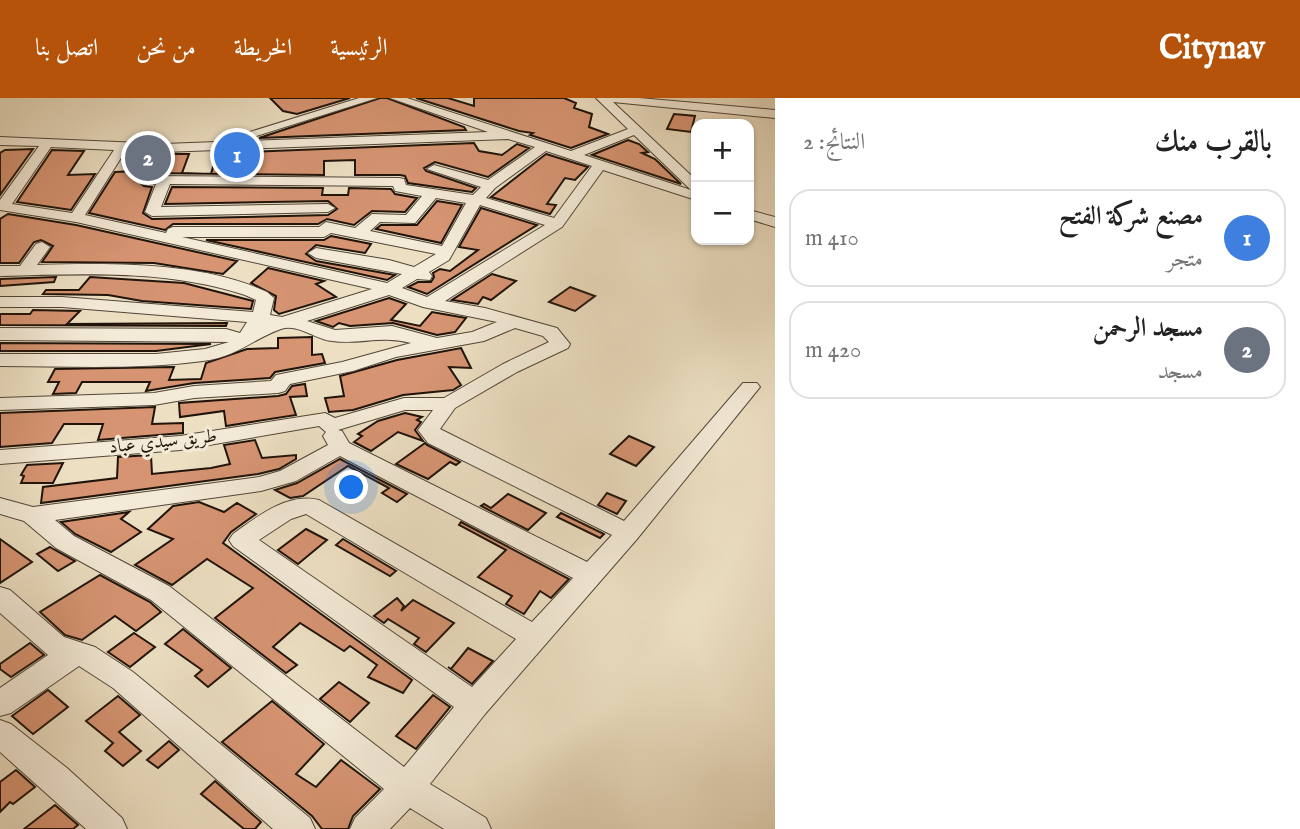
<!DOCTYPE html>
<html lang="ar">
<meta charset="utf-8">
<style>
:root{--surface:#fff;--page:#f6f6f6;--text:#222;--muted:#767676;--line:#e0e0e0;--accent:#b45309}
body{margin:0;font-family:"IM FELL English",Amiri,serif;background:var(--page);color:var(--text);direction:rtl}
.controls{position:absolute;right:21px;top:21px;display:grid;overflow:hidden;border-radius:14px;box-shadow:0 2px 5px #0004}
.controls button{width:63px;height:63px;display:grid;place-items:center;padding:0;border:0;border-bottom:2px solid var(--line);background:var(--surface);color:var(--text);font:35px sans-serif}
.you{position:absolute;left:352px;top:390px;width:24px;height:24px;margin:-18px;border:5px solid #fff;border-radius:50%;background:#1a73e8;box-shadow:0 0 0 10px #1a73e833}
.badge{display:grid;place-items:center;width:46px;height:46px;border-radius:50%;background:var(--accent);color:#fff;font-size:23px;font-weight:700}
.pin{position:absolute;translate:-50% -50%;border:4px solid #fff;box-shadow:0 2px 7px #0006}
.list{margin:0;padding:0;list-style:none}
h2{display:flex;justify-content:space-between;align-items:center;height:91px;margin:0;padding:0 28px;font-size:30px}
h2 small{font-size:23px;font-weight:400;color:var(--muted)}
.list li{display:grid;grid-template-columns:46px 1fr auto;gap:21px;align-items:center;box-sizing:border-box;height:98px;margin:0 14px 14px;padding:0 14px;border:2px solid var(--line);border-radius:21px}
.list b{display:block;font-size:26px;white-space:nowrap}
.list p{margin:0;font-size:23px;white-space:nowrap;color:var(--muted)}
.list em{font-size:23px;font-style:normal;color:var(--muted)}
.map{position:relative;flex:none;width:775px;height:731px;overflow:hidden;direction:ltr}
header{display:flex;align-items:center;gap:42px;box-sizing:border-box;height:98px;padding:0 35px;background:var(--accent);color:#fff}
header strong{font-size:33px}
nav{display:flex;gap:38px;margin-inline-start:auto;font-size:24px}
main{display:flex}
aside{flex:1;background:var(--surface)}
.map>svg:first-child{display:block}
.building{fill:#d69472;stroke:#1f130a;stroke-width:2}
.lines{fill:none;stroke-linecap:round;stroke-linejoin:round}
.minor-casing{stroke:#524638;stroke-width:2}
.minor{fill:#f3ead7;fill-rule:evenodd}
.labels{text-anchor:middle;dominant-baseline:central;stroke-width:6;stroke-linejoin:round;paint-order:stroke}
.street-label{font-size:19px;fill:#1f130a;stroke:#f3ead7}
</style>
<header>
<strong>Citynav</strong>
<nav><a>الرئيسية</a><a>الخريطة</a><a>من نحن</a><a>اتصل بنا</a></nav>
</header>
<main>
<aside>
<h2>بالقرب منك<small>النتائج: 2</small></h2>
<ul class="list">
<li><span class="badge" style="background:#3f7fe0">1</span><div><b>مصنع شركة الفتح</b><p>متجر</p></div><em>410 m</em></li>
<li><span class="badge" style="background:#6b7280">2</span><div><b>مسجد الرحمن</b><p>مسجد</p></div><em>420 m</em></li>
</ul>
</aside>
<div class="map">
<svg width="775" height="731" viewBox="0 0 775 731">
<rect width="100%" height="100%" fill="#ecdfc2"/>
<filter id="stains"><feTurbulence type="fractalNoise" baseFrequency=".00286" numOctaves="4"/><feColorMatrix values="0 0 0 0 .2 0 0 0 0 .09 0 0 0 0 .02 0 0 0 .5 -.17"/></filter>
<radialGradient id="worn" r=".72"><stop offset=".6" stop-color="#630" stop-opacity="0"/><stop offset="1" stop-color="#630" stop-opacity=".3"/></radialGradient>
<g class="building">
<path d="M270 0H350L297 16 283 13Z"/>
<path d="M380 0H387L464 29 466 32 259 40Z"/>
<path d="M416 0H448L474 8V0H564L576 5 574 10 592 16 589 29 608 36 571 50 530 37 533 35 519 33Z"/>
<path d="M674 16 695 18 691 34 667 31Z"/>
<path d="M628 42 639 46 648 54 642 55 655 61 681 86 592 57Z"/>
<path d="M474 45 479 53 502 57 517 46 529 50 488 79 435 64 424 70 426 73 476 90 472 94 408 85 405 78 400 77H355V62L324 63V77L145 75 136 81 144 88 152 89 143 115 152 121 328 117 337 111 328 103 165 106 172 89 323 90 322 97H348L349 90 391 91 395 96 417 100 405 114 372 113 354 127 327 121 318 126H173L165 132 89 115 115 74 137 73 146 56H189L182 75 211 76 213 69H221L223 62H244L245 54Z"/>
<path d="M33 51 0 97V55L5 52Z"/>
<path d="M52 52 84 53 68 77 95 76 71 112 17 104Z"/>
<path d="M546 56 588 69 575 82 565 80 547 106 556 107 550 116 491 99Z"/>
<path d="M437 103 462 107 441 145 376 131 381 127H417Z"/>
<path d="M481 110 537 127 427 196 408 189 418 184H431L434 179 433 175 440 171 450 173 478 152 459 149Z"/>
<path d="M8 116 76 127 237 163 223 176 154 165 42 164 53 148 41 142 34 144 19 165H0V121Z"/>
<path d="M331 138 371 146 365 155 316 147 306 156 316 163 395 177 387 182 206 142H324Z"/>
<path d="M268 170 324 183 316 186 336 199 279 216 274 212 276 198 251 185Z"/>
<path d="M492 176 516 183 491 202 483 199 478 206 452 202Z"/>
<path d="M56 179 54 184 0 188V181Z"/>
<path d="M90 179 184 185 253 203 251 211 142 203 108 197 43 196 46 192H79Z"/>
<path d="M570 189 595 198 575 213 549 204Z"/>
<path d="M389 200 406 206 391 222 420 228 432 214 466 220 455 234 437 237 393 225 350 228 339 225 333 229 316 223Z"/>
<path d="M33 212 80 213 67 226 227 225 226 228 0 227V216H30Z"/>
<path d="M312 239V257L322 256 325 265 275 274 270 280 194 285 146 293 150 284H82L76 295 53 296 59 284H48L55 271 174 269 169 282 201 281 206 265 247 251 278 250V240Z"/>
<path d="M0 245 211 246 156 253H0Z"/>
<path d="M461 250 471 270 449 269 461 287 453 292 403 297 353 312 329 314 325 300 344 298 340 278 397 262Z"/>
<path d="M305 286 307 298 290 299 296 317 226 328 224 313 180 319 179 305 278 298 286 296 292 288Z"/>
<path d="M155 309 152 326 183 325V335L98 342 103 326H64L52 345 0 349V315Z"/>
<path d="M405 315 422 319 417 322 421 324 415 332 423 343 398 334 371 353 354 344 362 338 358 336 378 323Z"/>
<path d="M629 338 654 349 636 368 610 356Z"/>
<path d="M255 342 262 360 296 357V361L279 371 258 376 41 405 43 389 117 380 118 359 151 357 152 376 211 370 230 366 224 347Z"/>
<path d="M425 345 427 347 460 364 456 367 450 364 428 381 396 366Z"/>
<path d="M340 361 407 396 397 404 382 395 389 390 348 368 303 398 290 400 275 392 297 385Z"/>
<path d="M63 365 53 385H21L24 378 21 377 27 367Z"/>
<path d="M607 395 626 403 617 416 598 407Z"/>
<path d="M508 396 546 415 528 432 481 408 484 406 491 410Z"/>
<path d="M199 404 224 414 237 405 256 416 231 434 223 445 412 582 403 595 368 579 377 567 350 548 344 553 300 525 273 549 297 567 286 575 215 520 253 490 207 461 172 487 135 467 173 441 148 431 173 408Z"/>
<path d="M129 414 121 421 141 434 111 454 75 436 61 424Z"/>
<path d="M561 415 604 436 600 440 557 419Z"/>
<path d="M461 424 569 481 551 500 540 493 524 516 506 506 512 498 478 479 506 452 459 427Z"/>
<path d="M306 431 327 442 298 466 278 452Z"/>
<path d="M0 441 32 464 0 485Z"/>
<path d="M343 441 396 473 390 478 336 447Z"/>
<path d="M50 449 55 452 75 463 58 473 37 456Z"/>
<path d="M100 477 150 504 161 514 136 533 115 518 82 542 65 537 40 514Z"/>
<path d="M397 500 404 508 401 513 413 502 454 525 426 554 414 546 419 540 388 521 384 525 374 518Z"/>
<path d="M183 531 231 570 208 589 195 578 202 572 165 546Z"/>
<path d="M134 535 155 549 130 569 108 554Z"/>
<path d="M30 545 44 557 11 579 0 571V566Z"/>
<path d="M468 550 493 563 472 586 448 569 451 571Z"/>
<path d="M339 584 369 605 350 624 320 601Z"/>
<path d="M48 592 68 609 33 636 12 618Z"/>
<path d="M433 597 450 609 416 651 396 638Z"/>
<path d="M118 598 140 617 119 634 141 653 123 668 105 653 113 645 86 623Z"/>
<path d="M272 603 324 646 296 676 316 689 341 662 380 691 353 718 348 731H322L312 718 222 644Z"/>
<path d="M169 643 179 652 158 670 147 662Z"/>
<path d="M16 672 35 689 13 706 10 704 0 714V684Z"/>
<path d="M215 683 261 724 255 731H244L201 696Z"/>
<path d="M55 707 78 727 73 731H24Z"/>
</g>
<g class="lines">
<defs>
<g id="minor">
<path d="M359 0H377L250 40H242L240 37Z"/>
<path d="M390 0H407L571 53 628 31 596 0H639L775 12V20L613 4 696 82V93H694L696 102 603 72 562 129 445 203 485 210 557 230 570 246 568 250 517 274 455 310 440 331 624 423 743 285H757L760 289 637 441 485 616 430 686 486 720 491 731H444L410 710 390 731H350L355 720 384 691 151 502 56 450 24 423 0 416V400L33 409 259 379 280 373 328 347 323 338 326 334 319 328 180 352 0 366V352L180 338 325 315 335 320 404 300H444L503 266 549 244 543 238 515 230 484 243 396 259 353 273 290 286 285 293 278 295 194 300 154 307 0 312V300L154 295 194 288 271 283 276 277 342 264 411 245C381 237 360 247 332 243 316 242 298 225 281 231 253 241 236 259 203 263 136 272 67 268 0 268V256H156L205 251 229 244 0 242V230L226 231 240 235 247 224 62 209H0V199H62L253 214 256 202 245 197C165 171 82 176 0 178V168H20L36 146 42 144 50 149 37 167C108 165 201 163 267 194L274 200 270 217 282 219 372 191 76 124 0 112V102L39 48 0 47V39L164 46 488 34ZM634 37 691 92 584 57ZM508 41 535 49 488 82 434 67 427 71 481 89 473 97 406 87 404 81 399 80 145 78 138 82 145 86H156L145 114 152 118 328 114 335 110 328 106 161 109 170 86 393 88 395 93 422 98 406 117 372 116 355 130 326 124 319 129H173L168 131 166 135 85 117 126 52 164 54ZM51 49 114 52 72 115 12 106ZM546 53 592 68 554 120 486 100 495 90ZM436 100 466 105 442 148 370 133 380 124 415 125ZM480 107 545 127 427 199 402 190 417 181 430 182 432 178 429 174 449 162ZM331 135 436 156 414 169 389 162 316 150 308 155 316 160 402 176 387 185 182 139H324ZM389 197 423 209 497 224 472 234 437 240 392 228 335 232 307 223ZM405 312H433L418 332 428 345 612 437 587 464 349 345 342 333 338 332ZM340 358 573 480 532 524 319 402C287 394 257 419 233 436L229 442 233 448 454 609 404 669 169 488 74 438 55 422 261 393 296 383ZM306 416 516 541 472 589 259 442 291 421Z"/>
<path d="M749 112 775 119V129L749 121Z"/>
<path d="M0 489 10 492 64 539 95 549 133 574 310 720 315 731H273L113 590 79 568 11 615 0 618V590L48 557 0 515Z"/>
<path d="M0 622 11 626 67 670 122 720 127 731H86L0 654Z"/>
</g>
</defs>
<use href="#minor" class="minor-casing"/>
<use href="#minor" class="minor"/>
</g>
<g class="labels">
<g class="street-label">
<text transform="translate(163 344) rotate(-6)">طريق سيدي عباد</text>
</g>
</g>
<rect width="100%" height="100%" filter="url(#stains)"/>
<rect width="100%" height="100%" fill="url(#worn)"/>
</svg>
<div class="controls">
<button>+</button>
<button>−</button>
</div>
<div class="you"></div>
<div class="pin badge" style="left:237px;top:57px;background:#3f7fe0">1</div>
<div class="pin badge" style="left:148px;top:60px;background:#6b7280">2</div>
</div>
</main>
